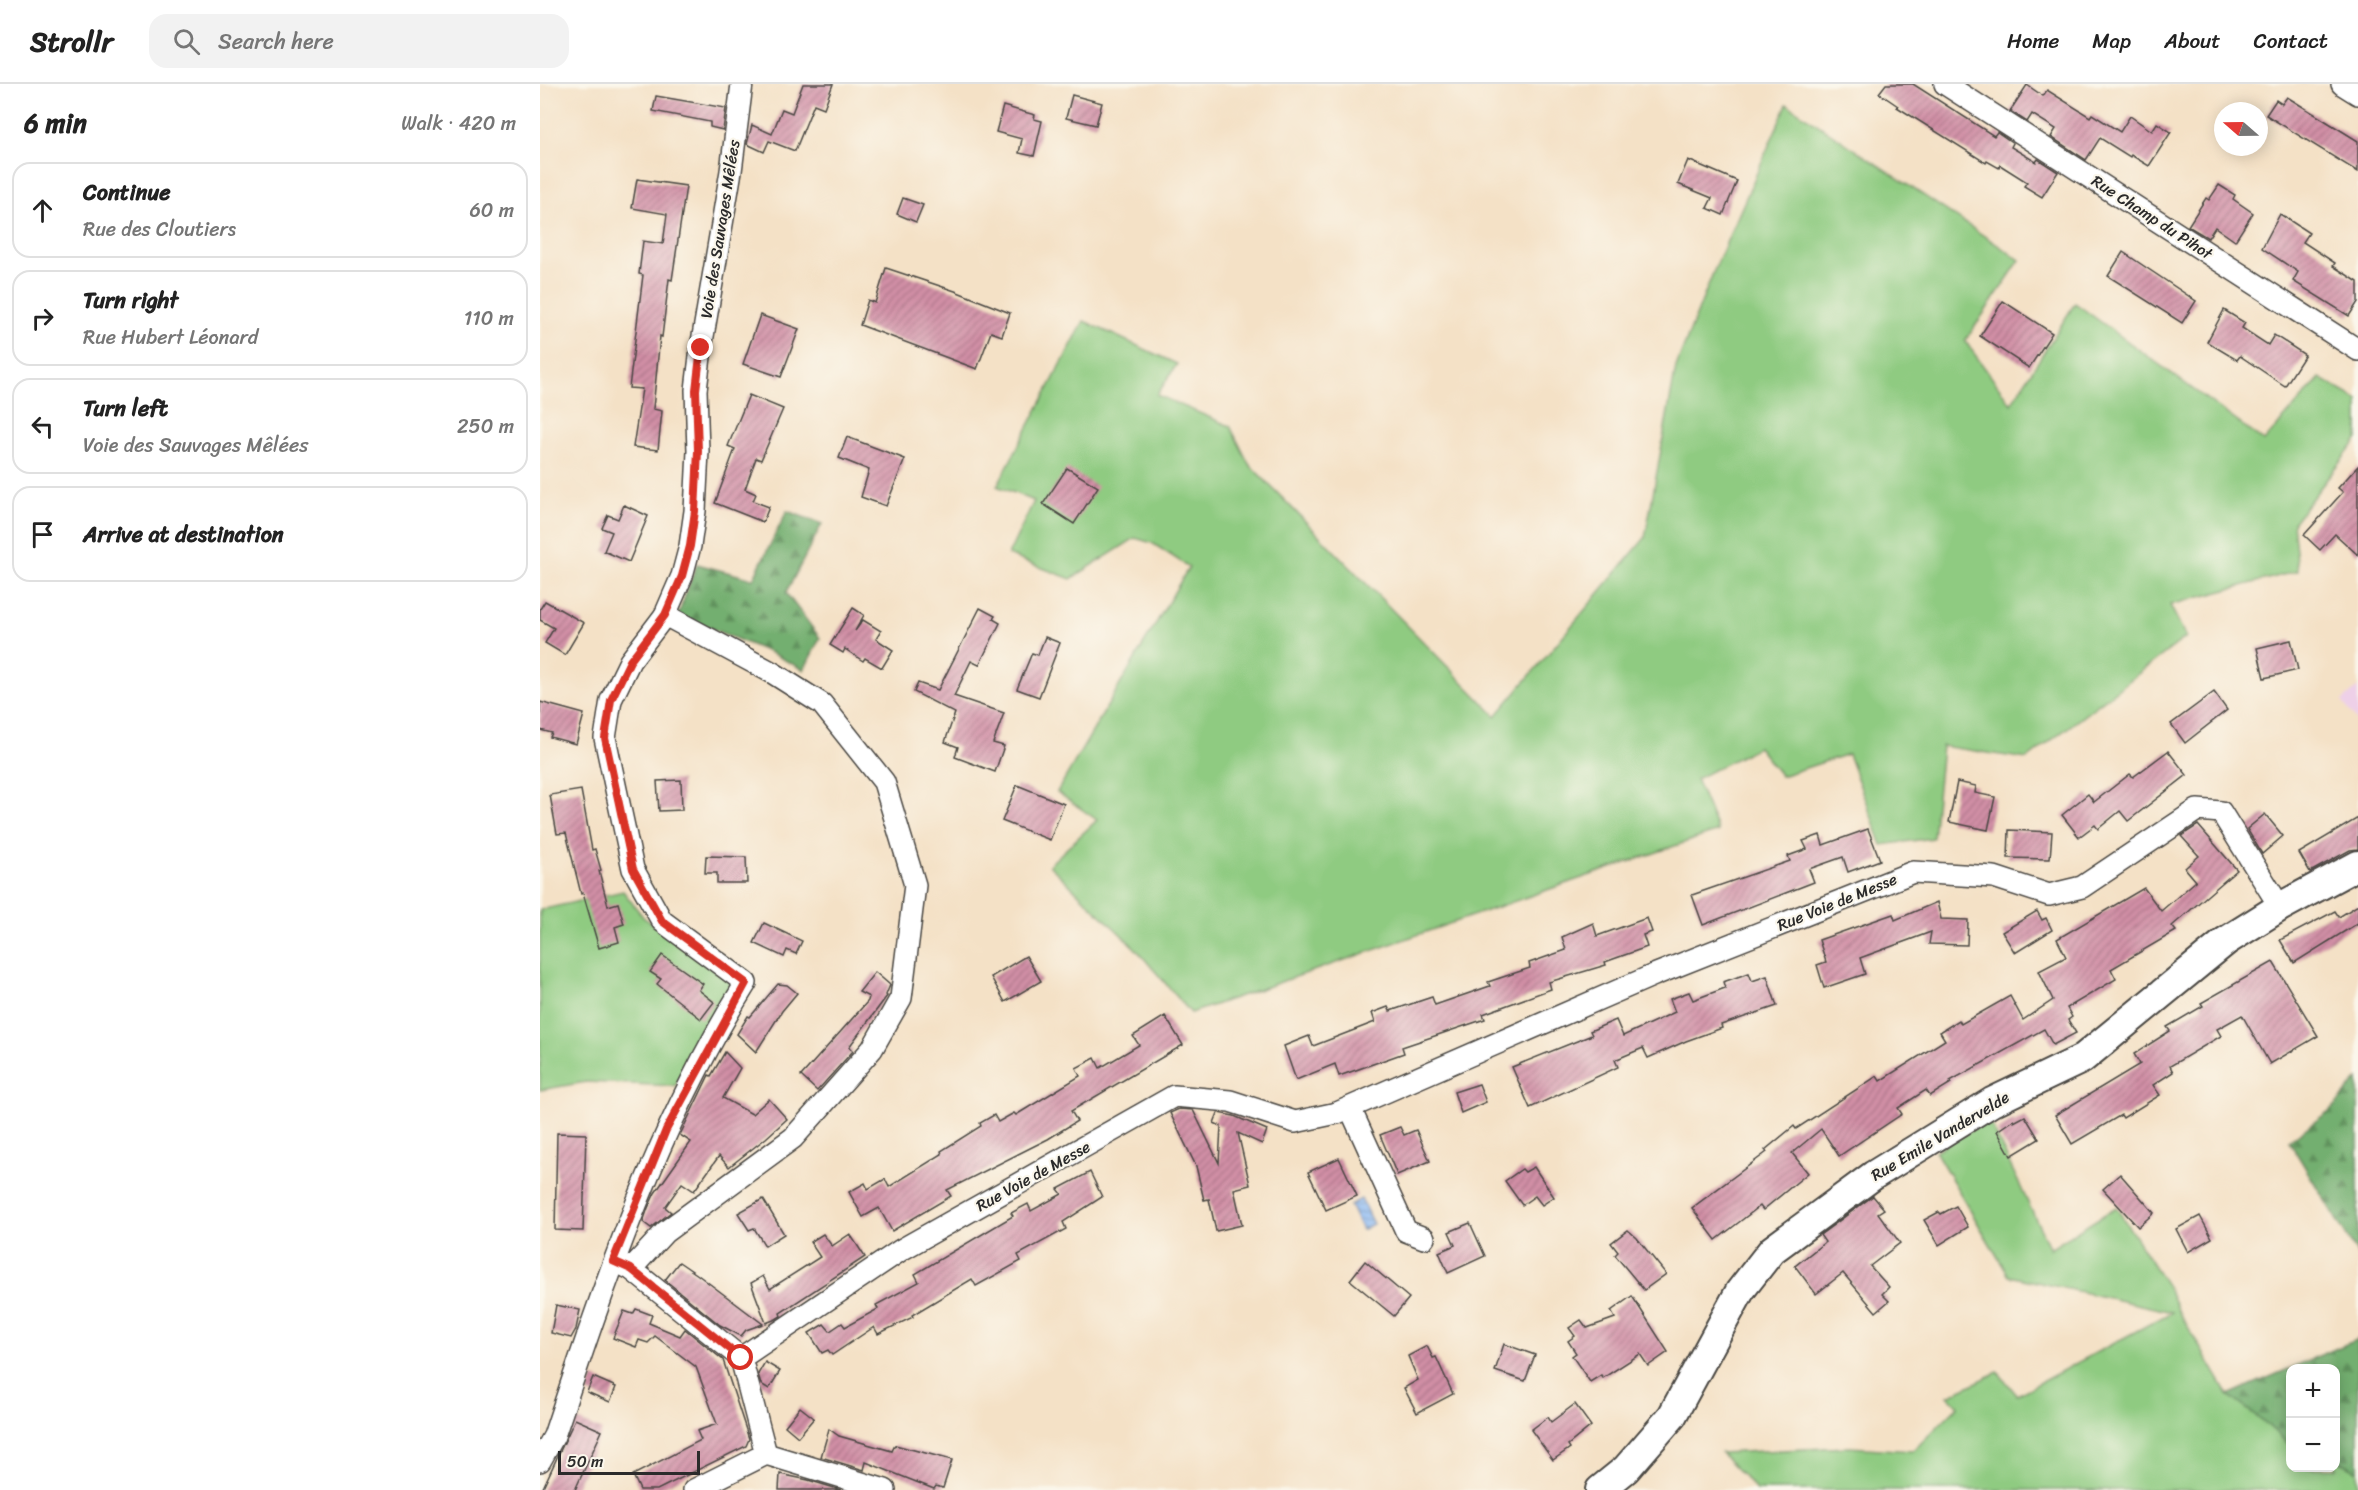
<!DOCTYPE html>
<meta charset="utf-8">
<style>
:root{--surface:#fff;--page:#f2f2f2;--text:#222;--muted:#767676;--line:#e0e0e0}
body{margin:0;font-family:Sriracha,sans-serif;background:var(--page);color:var(--text)}
.controls{position:absolute;right:18px;bottom:18px;display:grid;overflow:hidden;border-radius:12px;box-shadow:0 3px 15px #0003}
.controls button{width:54px;height:54px;display:grid;place-items:center;padding:0;border:0;border-bottom:2px solid var(--line);background:var(--surface);color:var(--text);font:30px sans-serif}
.compass{position:absolute;left:1674px;top:18px;width:54px;height:54px;border-radius:50%;background:var(--surface);box-shadow:0 3px 15px #0003;rotate:290deg}
.scale{position:absolute;left:18px;bottom:15px;width:142px;box-sizing:border-box;padding-left:6px;border:3px solid #2b2b2b;border-top:0;font-size:16px;line-height:21px;white-space:nowrap;color:#2b2b2b;-webkit-text-stroke:4px #fbf7ec;paint-order:stroke}
.stop{position:absolute;width:18px;height:18px;margin:-14px;border:4px solid #d93025;border-radius:50%;background:#fff}
.stop.end{background:#d93025;border-color:#fff;box-shadow:0 2px 6px #0008}
.list{margin:0;padding:0;list-style:none}
h2{display:flex;justify-content:space-between;align-items:center;height:78px;margin:0;padding:0 24px;font-size:26px}
h2 small{font-size:20px;font-weight:400;color:var(--muted)}
.list li{display:grid;grid-template-columns:39px 1fr auto;gap:18px;align-items:center;box-sizing:border-box;height:96px;margin:0 12px 12px;padding:0 12px;border:2px solid var(--line);border-radius:18px}
.list b{display:block;font-size:22px;white-space:nowrap}
.list p{margin:0;font-size:20px;white-space:nowrap;color:var(--muted)}
.list em{font-size:20px;font-style:normal;color:var(--muted)}
.icon{flex:none;width:33px;height:33px;fill:none;stroke:currentColor;stroke-width:2;stroke-linecap:round;stroke-linejoin:round}
.map{position:relative;flex:none;width:1818px;height:1406px;overflow:hidden}
header{display:flex;align-items:center;gap:36px;box-sizing:border-box;height:84px;padding:0 30px;background:var(--surface);border-bottom:2px solid var(--line)}
header strong{font-size:28px}
nav{display:flex;gap:33px;margin-inline-start:auto;font-size:21px}
.search{width:420px;height:54px;background:var(--page);display:flex;align-items:center;gap:15px;box-sizing:border-box;padding:0 21px;border-radius:18px;color:var(--muted);font-size:22px}
main{display:flex}
aside{flex:1;background:var(--surface)}
.map>svg:first-child{display:block}
.built{fill:#eed0e8}
.green{fill:#8fcb81;stroke:#5d7b56;stroke-width:1.5}
.forest{fill:url(#forest-firs);stroke:#4f6d4d;stroke-width:1.5}
.water{fill:url(#water-rules);stroke:#5a718f;stroke-width:1.5}
.building{fill:url(#building-hatch)}
.lines{fill:none;stroke-linecap:round;stroke-linejoin:round}
.street-casing{stroke:#494642;stroke-width:24}
.secondary-casing{stroke:#494642;stroke-width:32}
.street{stroke:#fff;stroke-width:21}
.secondary{stroke:#fff;stroke-width:28}
.route{stroke:#d93025;stroke-width:8}
.labels{text-anchor:middle;dominant-baseline:central;stroke-width:4.5;stroke-linejoin:round;paint-order:stroke}
.street-label{font-size:16px;fill:#2b2b2b;stroke:#fbf7ec}
</style>
<header>
<strong>Strollr</strong>
<div class="search"><svg class="icon" aria-label="search" viewBox="0 0 24 24"><circle cx="10" cy="10" r="6"/><path d="M15 15l6 6"/></svg>Search here</div>
<nav><a>Home</a><a>Map</a><a>About</a><a>Contact</a></nav>
</header>
<main>
<aside>
<h2>6 min<small>Walk · 420 m</small></h2>
<ul class="list">
<li><svg class="icon" aria-label="ahead" viewBox="0 0 24 24"><path d="M12 20V5M6 11l6-6 6 6"/></svg><div><b>Continue</b><p>Rue des Cloutiers</p></div><em>60 m</em></li>
<li><svg class="icon" aria-label="right" viewBox="0 0 24 24"><path d="M7 20v-9h11M14 6l5 5-5 5"/></svg><div><b>Turn right</b><p>Rue Hubert Léonard</p></div><em>110 m</em></li>
<li><svg class="icon" aria-label="left" viewBox="0 0 24 24"><path d="M17 20v-9H6M10 6l-5 5 5 5"/></svg><div><b>Turn left</b><p>Voie des Sauvages Mêlées</p></div><em>250 m</em></li>
<li><svg class="icon" aria-label="arrive" viewBox="0 0 24 24"><path d="M6 21V4h12l-3 4 3 4H6"/></svg><div><b>Arrive at destination</b></div></li>
</ul>
</aside>
<div class="map">
<svg width="1818" height="1406" viewBox="0 0 1818 1406">
<defs>
<pattern id="forest-firs" width="22" height="20" patternUnits="userSpaceOnUse" patternTransform="scale(1.5)"><rect width="22" height="20" fill="#73af6f"/><path d="M5 1l3.5 6h-7zM16 11l3.5 6h-7z" fill="#5f8f5b"/></pattern>
<pattern id="water-rules" width="6" height="5" patternUnits="userSpaceOnUse" patternTransform="scale(1.5)"><rect width="6" height="5" fill="#88b7f3"/><path d="M0 2.5h6" fill="none" stroke="#6f95c5"/></pattern>
<pattern id="building-hatch" width="6" height="6" patternUnits="userSpaceOnUse" patternTransform="scale(1.5)"><rect width="6" height="6" fill="#d18fa6"/><path d="M-1 1l2-2M0 6l6-6M5 7l2-2" fill="none" stroke="#aa7587"/></pattern>
</defs>
<rect width="100%" height="100%" fill="#fbf7ec"/>
<filter id="ink" filterUnits="userSpaceOnUse"><feTurbulence type="fractalNoise" baseFrequency=".0167" numOctaves="2"/><feDisplacementMap in="SourceGraphic" scale="12" xChannelSelector="R" yChannelSelector="G"/><feConvolveMatrix kernelMatrix="1 2 1 2 8 2 1 2 1" color-interpolation-filters="sRGB"/></filter>
<filter id="wash" filterUnits="userSpaceOnUse"><feTurbulence type="fractalNoise" baseFrequency=".008" numOctaves="4" result="noise"/><feDisplacementMap in="SourceGraphic" scale="24" xChannelSelector="R" yChannelSelector="G"/><feGaussianBlur stdDeviation="1.35" result="paint"/><feColorMatrix in="noise" values="0 0 0 0 0 0 0 0 0 0 0 0 0 0 0 0 0 1.4 0 .05"/><feComposite in="paint" operator="in"/></filter>
<g filter="url(#wash)">
<rect width="100%" height="100%" fill="#f4e1c6"/>
<path class="built" d="M1818 603V639L1802 617Z"/>
<g class="green">
<path d="M1247 20 1480 176 1425 257 1471 320 1535 219 1724 357 1780 294 1818 316V355L1753 439 1758 487 1630 521 1646 553 1487 675 1402 662 1393 754 1342 761 1308 670 1241 692 1218 663 1156 695 1178 747 651 929 596 865 509 781 557 736 517 708 649 483 612 459 595 454 531 495 468 471 494 417 457 402 544 237 637 280 617 311 690 342 709 380 956 632 1105 454 1136 283 1173 189Z"/>
<path d="M83 807 104 834 185 885 193 908 135 1002 46 998 0 1006V826Z"/>
<path d="M1449 1036 1510 1165 1576 1123 1628 1204 1638 1226 1688 1311 1722 1336 1750 1361V1384H1796V1375L1818 1387V1406H1217L1181 1369 1309 1363 1373 1367 1418 1322 1408 1312 1458 1288 1477 1311 1632 1228 1469 1192 1395 1067Z"/>
</g>
<g class="forest">
<path d="M247 427 282 440 246 509 280 554 264 586 231 569 138 531 157 480 213 495Z"/>
<path d="M1818 995V1171L1749 1057 1793 1024Z"/>
<path d="M1818 1255V1387L1796 1375V1284H1750V1361L1722 1336 1688 1311Z"/>
</g>
<path class="water" d="M821 1115 833 1140 822 1146 810 1121Z"/>
<g id="blocks">
<g class="building">
<path d="M263 0H293L284 24 274 20 255 67 229 57 224 68 207 60 212 41 232 50 242 25 252 29Z"/>
<path d="M1346 0H1373L1454 52 1457 48 1473 59 1471 63 1496 78 1498 75 1518 88 1502 113 1484 102 1487 98 1460 81 1459 84 1447 77 1446 79 1357 23 1358 22 1339 9Z"/>
<path d="M1487 1 1503 12 1507 6 1550 33 1552 30 1580 48 1590 32 1612 47 1617 39 1631 48 1609 82 1591 71 1590 73 1560 54 1546 76 1511 53 1516 45 1492 30 1487 38 1470 27Z"/>
<path d="M532 11 562 19 556 41 526 34Z"/>
<path d="M116 12 186 24 183 46 170 43V38L113 27Z"/>
<path d="M1747 13 1818 57V88L1726 31 1736 16 1742 20Z"/>
<path d="M463 22 495 31 494 35 502 37 494 72 479 69 482 55 456 48Z"/>
<path d="M1148 76 1197 97 1183 131 1167 124 1172 114 1138 100Z"/>
<path d="M97 95 146 102 132 196 129 195 122 253 120 252 113 325 122 327 118 366 93 363 102 305 89 304 103 191 99 190 103 157 123 160 127 130 92 124Z"/>
<path d="M1679 101 1695 111 1693 115 1713 129 1695 157 1675 143 1668 154 1648 142 1666 114 1669 116Z"/>
<path d="M363 114 383 121 376 138 357 130Z"/>
<path d="M1740 130 1769 149 1763 158 1795 179 1793 182 1818 198V218L1809 232 1753 197 1758 188 1722 164Z"/>
<path d="M1583 168 1656 217 1642 239 1568 192Z"/>
<path d="M346 184 415 207 470 229 462 252 451 248 437 285 320 241 328 216 335 219Z"/>
<path d="M1463 217 1512 249 1489 284 1440 252Z"/>
<path d="M1684 226 1705 239 1702 244 1728 261 1734 251 1765 271 1745 302 1700 272 1697 276 1667 258Z"/>
<path d="M220 231 259 245 241 293 203 280Z"/>
<path d="M209 311 243 325 221 376 216 374 205 405 216 410 213 417 229 423 223 438 175 419 195 365 188 362Z"/>
<path d="M307 353 365 375 346 422 321 413 329 386 299 374Z"/>
<path d="M1818 382V471L1795 450 1780 466 1764 451 1803 408 1798 404Z"/>
<path d="M527 384 558 403 534 440 503 420Z"/>
<path d="M84 421 108 432 89 478 64 467 72 448 62 444 68 431 78 435Z"/>
<path d="M5 517 44 539 25 571 5 559 14 544 0 536V525Z"/>
<path d="M313 524 324 531 315 547 323 536 341 547 336 555 353 566 342 584 325 574 323 577 305 565 303 569 290 561Z"/>
<path d="M440 524 455 532 453 535 460 539 439 581 431 577 414 612 464 629 453 659 464 662 455 688 415 673 418 663 405 658 415 629 374 608 378 599 398 606Z"/>
<path d="M505 553 520 559 499 613 477 605 492 569 498 571Z"/>
<path d="M1751 556 1758 586 1724 594 1717 564Z"/>
<path d="M1674 608 1687 626 1645 659 1631 640Z"/>
<path d="M0 618 44 630 36 660 10 653 12 649 0 646Z"/>
<path d="M1628 667 1647 691 1588 737 1580 727 1558 745 1555 741 1539 753 1522 731 1548 710 1554 718 1590 690 1593 693Z"/>
<path d="M141 696 142 726 119 727 117 697Z"/>
<path d="M1417 698 1436 702 1435 709 1455 713 1448 746 1409 738Z"/>
<path d="M477 701 524 720 510 756 462 737Z"/>
<path d="M41 706 52 766 55 765 61 786 59 787 68 822 78 819 84 840 75 843 79 858 59 864 43 809 41 810 26 749 17 750 10 711Z"/>
<path d="M1725 730 1743 752 1722 770 1707 745Z"/>
<path d="M1818 734V765L1810 766 1770 788 1759 769Z"/>
<path d="M1658 741 1697 786 1632 842 1636 847 1571 885 1576 895 1527 924 1532 933 1528 936 1536 949 1513 961 1504 945 1410 997 1411 999 1390 1012 1386 1006 1358 1024 1362 1030 1299 1072 1281 1045 1252 1069 1268 1089 1223 1126 1220 1122 1176 1156 1152 1124 1227 1068 1225 1066 1254 1042 1256 1045 1337 992 1340 997 1405 956 1400 948 1419 936 1421 940 1470 912 1483 936 1513 916 1499 887 1526 873 1517 855 1604 804 1621 827 1656 797 1645 784 1659 772 1641 752Z"/>
<path d="M1328 745 1340 776 1308 788 1303 773 1269 785 1274 798 1163 841 1152 811 1250 777 1248 772 1267 765 1263 757 1280 751 1283 761Z"/>
<path d="M1469 746 1512 748 1510 775 1468 774Z"/>
<path d="M166 772 206 773 207 799H177V789H165Z"/>
<path d="M1397 818 1401 835 1428 836 1427 861 1389 860 1391 848 1320 874 1325 890 1284 904 1277 881 1286 878 1279 856 1353 830 1355 836Z"/>
<path d="M1818 821V839L1754 879 1740 856 1795 827 1799 833Z"/>
<path d="M1497 827 1502 836 1506 834 1512 846 1475 869 1462 848Z"/>
<path d="M1107 834 1112 848 1103 851 1107 863 1065 878 1066 881 1009 898 1011 905 943 930 945 935 862 963 864 969 799 992 795 980 756 996 744 962 769 952 773 962 835 938 832 929 848 923 850 927 892 913 895 921 950 902 948 898 990 884 989 879 1026 866 1022 853 1053 839 1057 852Z"/>
<path d="M224 839 262 857 256 870 247 866 244 873 214 859Z"/>
<path d="M122 871 163 900 159 906 174 918 161 935 117 900 121 895 110 888Z"/>
<path d="M486 872 501 897 465 918 451 893Z"/>
<path d="M1733 878 1778 952 1730 980 1702 931 1677 945 1681 952 1630 982 1633 988 1613 1001 1620 1011 1583 1034 1581 1031 1532 1060 1515 1031 1600 980 1594 970 1630 947 1627 943 1663 922 1661 919Z"/>
<path d="M335 888 350 901 346 911 347 912 309 963 313 967 277 1007 261 992 328 917 329 913 319 908Z"/>
<path d="M1209 889 1212 897 1227 892 1237 922 1181 941 1182 944 1146 957 1108 974 1103 964 1075 976 1078 983 990 1024 972 983 1052 951 1050 947 1076 936 1083 952 1135 928 1130 915 1149 908 1153 916 1185 904 1183 898Z"/>
<path d="M238 900 247 901 257 909 242 927 216 968 197 950 208 932 210 933Z"/>
<path d="M625 932 643 961 531 1027 537 1037 508 1055 407 1106 411 1112 352 1147 339 1124 323 1133 309 1108 325 1099 328 1105 345 1095 349 1103 402 1070 401 1067 441 1042 440 1039 454 1031 458 1038 474 1029 476 1031 540 992 536 984 555 974 560 984 599 961 593 952Z"/>
<path d="M185 968 200 984 183 1014 212 1030 229 1015 247 1035 226 1054 189 1083 179 1072 154 1107 142 1099 125 1123 131 1128 111 1144 103 1138 108 1124 115 1109 151 1058 140 1051 169 991 171 992Z"/>
<path d="M939 1000 946 1018 921 1029 914 1008Z"/>
<path d="M639 1025 653 1026 679 1079 681 1042 674 1039 678 1029 694 1032 727 1046 722 1060 698 1049 710 1101 694 1105 702 1141 676 1147 669 1115 664 1116 656 1082 630 1029Z"/>
<path d="M1485 1032 1499 1055 1471 1072 1457 1047 1473 1036 1474 1038Z"/>
<path d="M860 1043 864 1051 876 1046 890 1077 857 1091 840 1051Z"/>
<path d="M17 1049 46 1050 43 1147 15 1146Z"/>
<path d="M799 1074 817 1112 786 1126 768 1088Z"/>
<path d="M994 1083 1014 1113 1002 1121 995 1112 982 1121 965 1097 982 1085 985 1088Z"/>
<path d="M550 1088 562 1113 523 1138 526 1145 478 1171 481 1177 436 1202 432 1195 372 1231 373 1233 338 1250 334 1243 292 1271 288 1266 282 1269 269 1249 284 1240 290 1247 302 1239 305 1243 338 1225 336 1221 379 1198 375 1190 473 1132 471 1129 488 1120 491 1127 522 1110 518 1105Z"/>
<path d="M1580 1090 1614 1129 1598 1143 1563 1105Z"/>
<path d="M1333 1112 1344 1125 1338 1129 1360 1159 1330 1182 1349 1203 1342 1210 1349 1217 1336 1228 1303 1189 1276 1210 1255 1182 1285 1158 1280 1151Z"/>
<path d="M223 1115 244 1150 225 1162 214 1144 209 1146 198 1129Z"/>
<path d="M1416 1122 1428 1143 1399 1161 1384 1136 1399 1128 1401 1130Z"/>
<path d="M1660 1132 1672 1154 1648 1168 1636 1145Z"/>
<path d="M930 1139 945 1172 908 1189 899 1168 915 1161 909 1148Z"/>
<path d="M1088 1146 1097 1154 1126 1190 1104 1206 1075 1171 1078 1168 1071 1159Z"/>
<path d="M283 1150 292 1162 310 1150 325 1173 240 1229 241 1232 236 1235 226 1239 211 1199 223 1192 230 1205 280 1173 270 1158Z"/>
<path d="M825 1177 869 1214 854 1232 810 1196Z"/>
<path d="M139 1178 158 1191 223 1240 206 1246 201 1252 180 1241 125 1196Z"/>
<path d="M1092 1212 1128 1268 1108 1282 1100 1270 1063 1294 1061 1291 1050 1298 1032 1272 1036 1269 1028 1257 1035 1252 1029 1244 1041 1236 1047 1244 1075 1234 1071 1227Z"/>
<path d="M16 1221 40 1226 36 1245 31 1254 11 1249Z"/>
<path d="M96 1225 112 1231 109 1239 140 1252 145 1245 183 1276 209 1355 206 1362 117 1406H100L93 1391 161 1356 157 1347 177 1340 156 1283 115 1252 108 1259 99 1256 96 1263 73 1254 84 1227 93 1230Z"/>
<path d="M964 1260 995 1271 985 1297 955 1287Z"/>
<path d="M887 1262 893 1274 896 1273 913 1310 877 1329 864 1304 878 1296 868 1272Z"/>
<path d="M225 1278 240 1287 229 1305 221 1300 218 1290Z"/>
<path d="M53 1293 76 1303 70 1318 47 1308Z"/>
<path d="M1035 1320 1051 1342 1028 1361 1030 1364 1013 1376 991 1346 1008 1333 1011 1338Z"/>
<path d="M260 1323 274 1334 258 1353 245 1342Z"/>
<path d="M35 1335 62 1347 35 1406H2Z"/>
<path d="M289 1345 299 1352 352 1367 355 1361 412 1376 403 1404 396 1402 394 1405 326 1378 324 1386 281 1373Z"/>
<path d="M240 1390 268 1396 301 1406H239Z"/>
</g>
</g>
</g>
<g filter="url(#ink)">
<use href="#blocks" fill-opacity="0" stroke="#494642" stroke-width="1.5"/>
<g class="lines">
<defs>
<g id="street">
<path d="M1405 0 1818 266"/>
<path d="M1802 0 1818 10"/>
<path d="M810 1024 866 1147 884 1154"/>
<path d="M79 1179 91 1185 201 1274 226 1370"/>
<path d="M91 1185 125 1148 253 1054 332 965 361 914 375 801 344 698 282 620 233 589 125 531"/>
<path d="M201 1274 361 1166 634 1012 690 1017 755 1038 797 1029 1114 891 1373 788 1454 793 1509 811 1542 803 1657 726 1681 728 1740 823"/>
<path d="M0 1377 14 1352C66 1195 118 1040 206 899L122 837 93 785 65 654 71 616 90 577 125 531 142 492 150 462 155 427 158 367 156 306 161 264 191 87 202 0"/>
<path d="M154 1406 226 1370 345 1406"/>
</g>
<path id="secondary" d="M1060 1406 1086 1385 1132 1332 1200 1207 1232 1166 1334 1091 1452 1018 1542 975 1686 857 1740 823 1818 781"/>
</defs>
<use href="#street" class="street-casing"/>
<use href="#secondary" class="secondary-casing"/>
<use href="#street" class="street"/>
<use href="#secondary" class="secondary"/>
</g>
</g>
<g class="lines" filter="url(#ink)">
<path class="route" d="M161 264 156 306 158 367 155 427 150 462 142 492 125 531 90 577 71 616 65 654 93 785 122 837 206 899 126 1046 73 1177 91 1185 201 1274"/>
</g>
<g class="labels">
<g class="street-label">
<text transform="translate(1612 133) rotate(33)">Rue Champ du Pihot</text>
<text transform="translate(180 145) rotate(-81)">Voie des Sauvages Mêlées</text>
<text transform="translate(1297 818) rotate(-22)">Rue Voie de Messe</text>
<text transform="translate(1400 1052) rotate(-31)">Rue Emile Vandervelde</text>
<text transform="translate(493 1092) rotate(-29)">Rue Voie de Messe</text>
</g>
</g>
</svg>
<div class="controls">
<button>+</button>
<button>−</button>
</div>
<svg class="compass" viewBox="-18 -18 36 36"><path d="M0-13l5 13h-10z" fill="#e53935"/><path d="M0 13l5-13h-10z" fill="#767676"/></svg>
<div class="scale">50 m</div>
<div class="stop" style="left:201px;top:1274px"></div>
<div class="stop end" style="left:161px;top:264px"></div>
</div>
</main>
